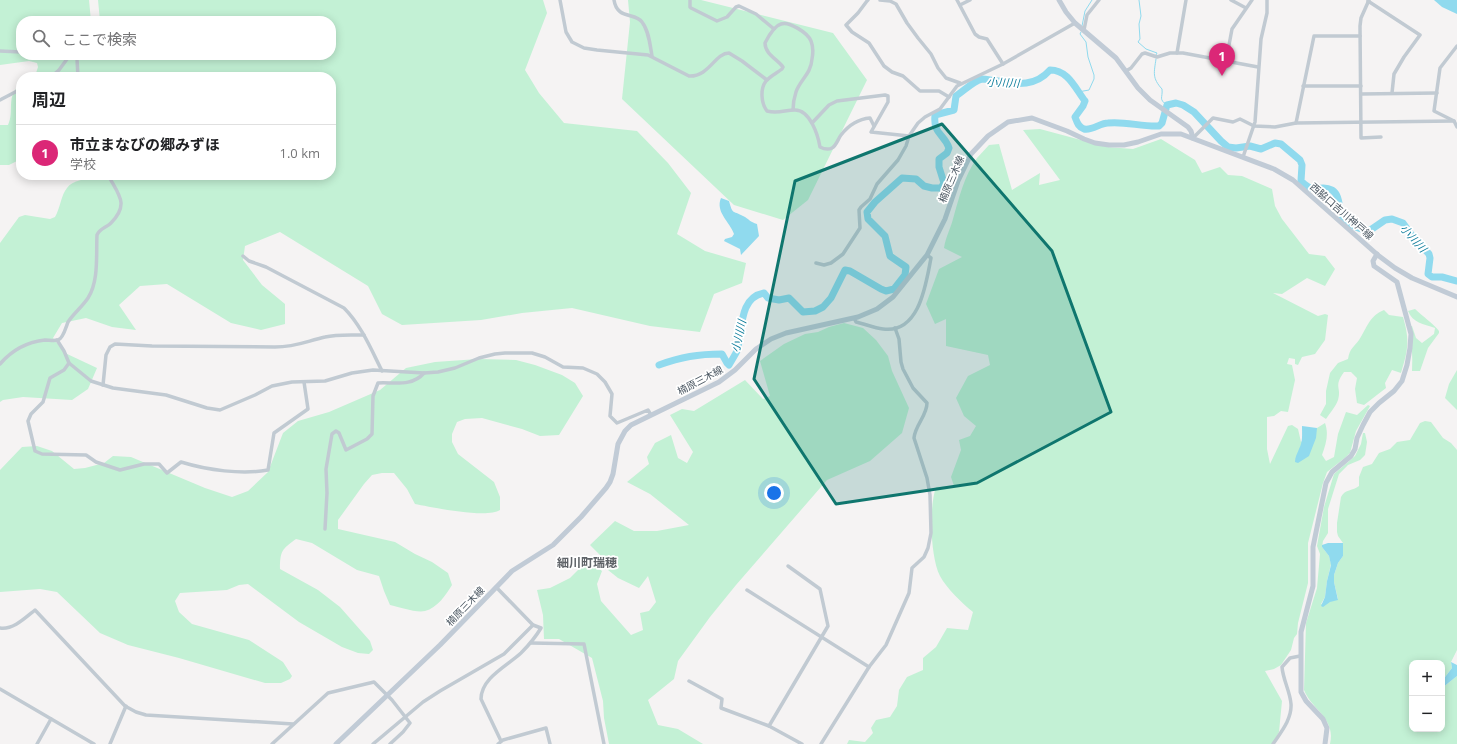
<!DOCTYPE html>
<html lang="ja">
<meta charset="utf-8">
<style>
:root{--surface:#fff;--page:#f2f2f2;--text:#202124;--muted:#757577;--line:#e0e0e0;--accent:#db2777}
body{margin:0;font-family:"Open Sans","Noto Sans JP",sans-serif;background:var(--page);color:var(--text)}
.controls{position:absolute;right:12px;bottom:12px;display:grid;overflow:hidden;border-radius:8px;box-shadow:0 2px 10px #0003}
.controls button{width:36px;height:36px;display:grid;place-items:center;padding:0;border:0;border-bottom:1px solid var(--line);background:var(--surface);color:var(--text);font:20px sans-serif}
.you{position:absolute;left:774px;top:493px;width:14px;height:14px;margin:-10px;border:3px solid #fff;border-radius:50%;background:#1a73e8;box-shadow:0 0 0 6px #1a73e833}
.badge{display:grid;place-items:center;width:26px;height:26px;border-radius:50%;background:var(--accent);color:#fff;font-size:13px;font-weight:700}
.pin{position:absolute;translate:-50% -33px;filter:drop-shadow(0 1px 2px #0008)}
.pin::after{content:'';position:absolute;top:21px;width:14px;height:12px;background:inherit;clip-path:polygon(0 0,100% 0,50% 100%)}
.list{margin:0;padding:0;list-style:none}
h2{display:flex;justify-content:space-between;align-items:center;height:52px;margin:0;padding:0 16px;font-size:17px}
h2 small{font-size:13px;font-weight:400;color:var(--muted)}
.list li{display:grid;grid-template-columns:26px 1fr auto;gap:12px;align-items:center;box-sizing:border-box;height:56px;padding:0 16px;border-top:1px solid var(--line)}
.list b{display:block;font-size:15px;white-space:nowrap}
.list p{margin:0;font-size:13px;white-space:nowrap;color:var(--muted)}
.list em{font-size:13px;font-style:normal;color:var(--muted)}
.icon{flex:none;width:22px;height:22px;fill:none;stroke:currentColor;stroke-width:2;stroke-linecap:round;stroke-linejoin:round}
.map{position:relative;flex:none;width:1457px;height:744px;overflow:hidden}
.search{position:absolute;background:var(--surface);box-shadow:0 2px 10px #0003;left:16px;top:16px;width:320px;height:44px;display:flex;align-items:center;gap:10px;box-sizing:border-box;padding:0 14px;border-radius:16px;color:var(--muted);font-size:15px}
.panel{position:absolute;background:var(--surface);box-shadow:0 2px 10px #0003;left:16px;top:72px;width:320px;height:108px;border-radius:16px}
.map>svg:first-child{display:block}
.green{fill:#c3f1d5}
.water{fill:#90daee}
.lines{fill:none;stroke-linecap:round;stroke-linejoin:round}
.stream{stroke:#90daee;stroke-width:1}
.river{stroke:#90daee;stroke-width:7}
.street{stroke:#c1cad2;stroke-width:3.5}
.secondary{stroke:#c1cbd6;stroke-width:5}
.marked{fill:#0f766e;fill-opacity:0.2;stroke:#0f766e;stroke-width:3;stroke-linejoin:round}
.labels{text-anchor:middle;dominant-baseline:central;stroke-width:3.5;stroke-linejoin:round;paint-order:stroke}
.street-label{font-size:10px;fill:#4a5661;stroke:#fff}
.water-label{font-size:11px;font-style:italic;fill:#0c7c9b;stroke:#fff}
.quarter-label{font-size:12px;font-weight:bold;fill:#5f6368;stroke:#fff}
</style>
<div class="map">
<svg width="1457" height="744" viewBox="0 0 1457 744">
<rect width="100%" height="100%" fill="#f5f3f3"/>
<g class="green">
<path d="M0 0H89L91 21H21V55H331V21H100L98 0H543L547 13 525 70 539 93 564 123 637 131 668 163 691 193 677 234 705 251 746 263 742 283 714 294 700 332 650 326 572 308 522 313 481 320 402 325 382 314 368 286 280 232 245 246 243 260 262 285 285 304V324L261 330 231 323 167 284 140 286 119 305 136 330 112 327 86 318 62 323 53 338 65 353 97 368 88 389 72 400 23 397 3 400 0 402V243L19 217 25 215 50 219 55 217C60 209 61 195 67 188 72 180 87 179 96 177V175H331V77H31L36 73 38 67 37 63 29 61 0 65Z"/>
<path d="M628 0H701L833 33 867 80 808 200 783 220 734 205 622 99 630 22Z"/>
<path d="M21 84V159L9 165H0V125H8C15 111 5 96 21 84Z"/>
<path d="M1040 129 1107 147 1133 149 1161 139 1195 160 1202 173 1220 167 1228 175 1242 176 1272 189 1275 206 1282 219 1309 254 1325 256 1335 269 1325 286 1307 278 1282 294 1273 293 1318 316 1325 314 1328 315 1325 340 1315 354 1302 357 1298 365 1295 364V359L1289 358 1287 364 1292 365 1295 380 1288 412 1281 411 1274 416 1267 417V449L1270 464 1288 426 1292 425 1298 429 1301 442 1317 428 1325 423C1329 434 1326 444 1322 455L1326 461 1334 457 1338 434 1346 412 1357 415 1368 405 1370 406 1356 431 1350 453 1346 457 1327 472 1323 483 1308 543V583L1298 623 1297 634 1294 638 1291 650 1281 665 1274 669 1265 671 1282 701 1279 732 1273 744H847L849 740 865 742 873 733 871 728 876 720 890 717 897 706 899 690 907 677 923 670V658L936 647 947 628 968 630 973 612C962 603 947 589 940 576 930 556 929 507 936 487L954 486 951 477 961 450 959 440 970 436 976 426 964 416 956 398 968 376 990 365 988 355 946 346V319L935 324 926 304 939 269 962 257 944 248C946 236 950 230 953 219 959 198 964 176 977 158 981 154 985 149 989 145L999 144 1012 190 1040 173 1039 185 1060 180 1023 130Z"/>
<path d="M1415 309C1423 317 1432 322 1439 331V333L1428 348 1420 371H1412C1413 356 1411 341 1411 326H1412L1416 338 1422 343 1434 334 1435 328C1423 324 1413 323 1408 311Z"/>
<path d="M1384 310 1389 315 1403 317C1410 341 1408 350 1401 373L1392 370 1385 383 1386 388 1364 405 1357 403 1355 389 1357 378 1351 372H1344C1333 387 1342 387 1338 400 1336 406 1330 413 1326 419L1320 415 1326 404V391L1330 373 1338 363 1348 359C1350 348 1353 348 1359 340 1367 328 1369 316 1384 310Z"/>
<path d="M844 323 863 328 876 340 888 356 892 371 909 408 902 433 870 461 827 480 736 585 710 617 678 661 674 679 648 700 658 725 678 729 703 744H609L604 718 603 701 592 658 559 639H544L543 615 537 590 550 588 570 578 588 560 602 571 597 584 601 601 631 635 643 630 640 613 649 611 656 602 648 576 639 588 618 578 608 570 605 560 590 545 615 521 634 531H657L689 525 650 494 627 482 649 464 647 457 655 443 671 435 678 458 687 463 693 452 670 415 682 409 694 411 745 380 763 399 770 396 760 361 784 344 805 334 818 332 829 327Z"/>
<path d="M478 359 516 360 535 365 562 375 575 383 583 396 559 435 540 436 522 429 482 418 465 419 457 422 452 434V442L458 454 494 482 500 497V510C487 519 431 507 415 504L407 489 394 473H382L372 475 364 484 338 520V529L395 542 415 554 432 562 448 573 452 585C446 595 437 608 425 611 416 613 399 607 390 605L384 591 379 576 357 570 312 543 296 539C282 549 280 551 280 569L318 590 340 607 370 641 373 650 369 654 358 653 342 647 299 622 248 584 239 585 227 590 180 593 175 601 179 612 192 624 249 640 283 662 292 676 290 679 281 683H265L179 658 128 645 100 633 57 592 40 589 0 592V470L22 447 37 446 52 451 74 469 85 468 104 463 113 456 131 457 205 488 232 497 248 491 268 472 283 433 298 421 329 412 380 390 406 368 435 362Z"/>
<path d="M1457 370V410L1445 398 1449 384Z"/>
<path d="M1425 421 1431 422 1443 438 1451 443 1457 450V650L1451 662 1452 668 1442 681V663H1412V729H1442V688L1457 676V744H1330C1336 718 1312 710 1304 690L1306 623 1317 588 1320 554 1317 546 1324 507 1334 474 1355 456 1361 444 1363 433H1365L1367 442 1365 455 1360 460 1348 465 1339 474 1328 509V533L1323 541 1322 547 1329 556 1331 564 1327 581 1325 597 1321 604 1338 599 1334 582V575L1338 563 1343 556V543L1338 536 1337 532V523L1341 497C1345 489 1353 491 1359 486V477L1363 467 1372 464 1379 453 1390 449 1397 442 1410 440 1420 423Z"/>
</g>
<g class="water">
<path d="M1434 0H1457V14L1442 7Z"/>
<path d="M721 198 729 201C733 215 732 210 743 216 749 219 750 222 757 224L759 236 741 255 740 249 724 241 725 239 732 237 734 234C730 222 715 212 721 198Z"/>
<path d="M1302 426 1317 428 1316 438 1309 456 1298 463 1295 462C1295 457 1297 454 1299 449 1303 442 1302 434 1302 426Z"/>
<path d="M1328 543H1343V556L1338 563 1334 575V582L1338 600 1330 602 1323 607 1321 606 1325 597 1327 581 1331 565 1329 556 1322 547V545Z"/>
<path d="M1451 662 1457 665V676L1442 688V681L1452 668Z"/>
</g>
<g class="lines">
<g class="stream">
<path d="M1139 0 1141 16 1139 24 1140 39 1138 42 1146 49 1157 53 1156 55"/>
<path d="M1082 26 1085 11 1092 0"/>
<path d="M1156 59C1154 73 1152 78 1162 89 1163 98 1158 99 1167 105"/>
<path d="M1078 92 1089 90 1094 79V75L1088 57 1086 42 1080 34 1081 32"/>
</g>
<path class="river" d="M659 365C681 357 698 354 722 354L727 363 729 365C732 360 735 355 737 351 743 331 738 298 764 293L768 298 779 300 789 298 803 312 815 311 823 307 831 298 845 270 850 271 881 289 886 291 894 289 905 275 906 267 890 256 885 236 868 219 867 212 875 202 902 178 916 179 924 186 932 188H941L944 183 939 167V159L947 153 949 148C944 133 933 135 935 115L954 110 956 96C964 91 973 81 982 79 987 79 993 81 998 81 1018 85 1036 86 1050 70 1068 70 1075 88 1085 101L1083 106 1075 117C1077 122 1078 127 1084 129 1092 131 1100 123 1108 123 1125 121 1142 127 1159 126L1162 123 1167 105 1176 103 1183 105 1194 112 1221 141 1228 147 1236 148 1250 146 1261 149 1275 143 1281 144 1300 160 1302 165 1301 181C1315 196 1320 183 1332 190 1341 196 1338 208 1342 216 1347 225 1360 229 1369 231L1385 220 1392 219 1403 223 1413 237 1429 254 1430 258 1428 274 1432 277H1442L1457 281"/>
<g class="street">
<path d="M560 0 566 32 572 42 584 48 597 50 648 55 689 76C709 77 715 53 729 53L742 61 767 80"/>
<path d="M614 0C617 20 635 12 642 22 649 31 650 45 652 56"/>
<path d="M690 0V7L691 8 717 21 727 17 736 7 739 6 756 14 774 29"/>
<path d="M868 0 867 1 858 13 846 25 852 32 869 43 884 66 892 72 903 76 920 91H939L949 97"/>
<path d="M880 0 890 1 896 4 907 23 918 38 931 54 938 68 946 78 960 83"/>
<path d="M957 0 975 34 979 37 987 39 1003 64"/>
<path d="M1231 0 1246 8"/>
<path d="M1369 0 1361 18 1360 26 1361 138 1381 137"/>
<path d="M1368 1 1420 35 1404 57 1394 74 1392 93"/>
<path d="M960 5 970 0"/>
<path d="M1084 30 1087 15 1099 0"/>
<path d="M1457 46 1440 68 1434 111 1454 121 1457 127"/>
<path d="M0 51 21 52"/>
<path d="M1177 53 1186 0"/>
<path d="M71 55 77 59 78 77"/>
<path d="M1226 61 1232 29 1252 0"/>
<path d="M1126 71 1131 68 1142 54 1145 53 1157 57 1170 53H1183L1258 67"/>
<path d="M51 77 59 70 70 55"/>
<path d="M1303 86H1361"/>
<path d="M1361 94 1437 93"/>
<path d="M0 100 21 89"/>
<path d="M793 110C793 104 794 98 796 92 800 80 811 74 812 59 813 54 813 46 811 41 808 33 789 21 781 24 774 26 768 37 765 43 765 54 777 59 783 67L782 69C777 73 770 76 766 81 760 89 761 103 767 111 778 114 785 110 795 110 810 110 818 135 820 147 824 149 828 150 832 148 836 146 838 139 841 135 848 126 858 119 870 118L874 126"/>
<path d="M812 123 829 105 837 101 885 95 888 96V102L871 132 909 136"/>
<path d="M1296 123 1314 36H1360"/>
<path d="M1193 138 1213 118 1233 122 1240 119 1254 126 1275 127 1296 123 1454 121"/>
<path d="M1243 157 1255 122 1261 39 1267 13V0"/>
<path d="M243 256 249 261 266 267 344 308C361 325 371 349 382 371"/>
<path d="M816 263 824 265 831 263 843 254 860 228 859 210 861 207 870 199 877 184 898 160 906 146 909 136 918 123 925 117 940 109 957 86 1003 64 1075 23"/>
<path d="M854 318 856 322C865 324 874 328 883 329 920 334 926 283 931 258L927 255"/>
<path d="M57 340 64 351 69 363 91 381 113 388 166 395 207 408 220 410 255 395 272 386 292 382 325 381 352 373 373 370 424 373 438 372 455 368 479 358 495 354 505 353H532L545 357 563 367 583 368 597 374 605 382 612 394 610 416 617 423 648 410 651 415"/>
<path d="M69 363 64 370 50 378 43 402 31 414 28 421 35 451 42 454 86 455 96 462 120 470 144 464H159L167 473 181 462C207 470 242 475 268 470L274 433 308 409 304 382"/>
<path d="M0 364C12 350 27 342 45 340 49 340 54 341 58 340 63 339 66 327 68 322 74 313 82 307 88 298 99 281 96 255 97 235 100 228 106 228 111 223 130 204 118 194 108 175"/>
<path d="M103 385 106 355 110 347 115 344 152 346 275 347C296 347 307 341 325 337 337 334 351 335 364 335"/>
<path d="M325 529 327 493 326 469 332 434 336 431 339 433 346 450 367 439 372 434 373 396 378 383C394 382 412 387 424 373"/>
<path d="M496 587 533 625 541 628C535 638 529 645 521 653 507 666 481 678 481 699L501 741"/>
<path d="M747 590 869 667"/>
<path d="M0 628C13 630 25 618 35 610L125 706 136 712 146 715 293 724"/>
<path d="M531 643 584 644 604 744"/>
<path d="M689 681 722 699 721 708 769 726 802 744"/>
<path d="M0 689 94 744"/>
<path d="M769 726 828 626 820 589 788 566"/>
<path d="M37 744 51 719"/>
<path d="M110 744 126 706"/>
<path d="M272 744 328 693 374 682 392 700 410 723 403 732 390 744"/>
<path d="M373 744 423 702 440 691 504 654 533 625"/>
<path d="M498 744 503 740 546 728 550 744"/>
<path d="M821 744 869 667 886 645 909 593 912 568 924 557 928 548 931 533 930 495 927 478 914 438C915 425 927 416 927 403L913 388 903 369 901 362 899 339 895 328"/>
<path d="M1273 744C1281 732 1292 719 1291 704 1290 691 1283 680 1282 667L1290 658 1300 656"/>
</g>
<g class="secondary">
<path d="M1059 0 1066 12 1075 23 1116 58 1138 88 1150 100 1188 127 1191 131 1193 138"/>
<path d="M336 744 440 645 512 571 553 545 581 517 606 488 610 482 613 474 618 444 625 431 631 425 719 382 735 370 756 349 771 339 786 333 858 317 877 309 893 297 927 255 945 219 958 181 971 154 988 136 1008 122 1032 118 1067 131 1084 139 1095 143 1109 145H1124L1138 142 1161 134H1181L1274 169 1293 180 1379 256 1395 268 1412 278 1457 297"/>
<path d="M1325 744 1327 728 1323 719 1306 701 1301 692V632L1313 586V547L1326 483 1332 472 1351 456 1355 449 1357 438 1363 425 1370 412 1379 403 1394 391 1402 381 1407 365 1410 348 1411 334 1397 282 1374 266 1373 261 1377 254"/>
</g>
</g>
<path class="marked" d="M942 124 1052 251 1111 412 977 483 836 504 754 379 795 181Z"/>
<g class="labels">
<g class="street-label">
<text transform="translate(951 179) rotate(-67)">楠原三木線</text>
<text transform="translate(1342 211) rotate(41)">西脇口吉川神戸線</text>
<text transform="translate(700 380) rotate(-28)">楠原三木線</text>
<text transform="translate(465 606) rotate(-46)">楠原三木線</text>
</g>
<g class="water-label">
<text transform="translate(1003 82) rotate(3)">小川川</text>
<text transform="translate(1414 238) rotate(48)">小川川</text>
<text transform="translate(738 336) rotate(-77)">小川川</text>
</g>
<g class="quarter-label">
<text x="587" y="562">細川町瑞穂</text>
</g>
</g>
</svg>
<div class="controls">
<button>+</button>
<button>−</button>
</div>
<div class="you"></div>
<div class="pin badge" style="left:1222px;top:76px">1</div>
<div class="search"><svg class="icon" aria-label="search" viewBox="0 0 24 24"><circle cx="10" cy="10" r="6"/><path d="M15 15l6 6"/></svg>ここで検索</div>
<section class="panel">
<h2>周辺<small></small></h2>
<ul class="list">
<li><span class="badge">1</span><div><b>市立まなびの郷みずほ</b><p>学校</p></div><em>1.0 km</em></li>
</ul>
</section>
</div>
